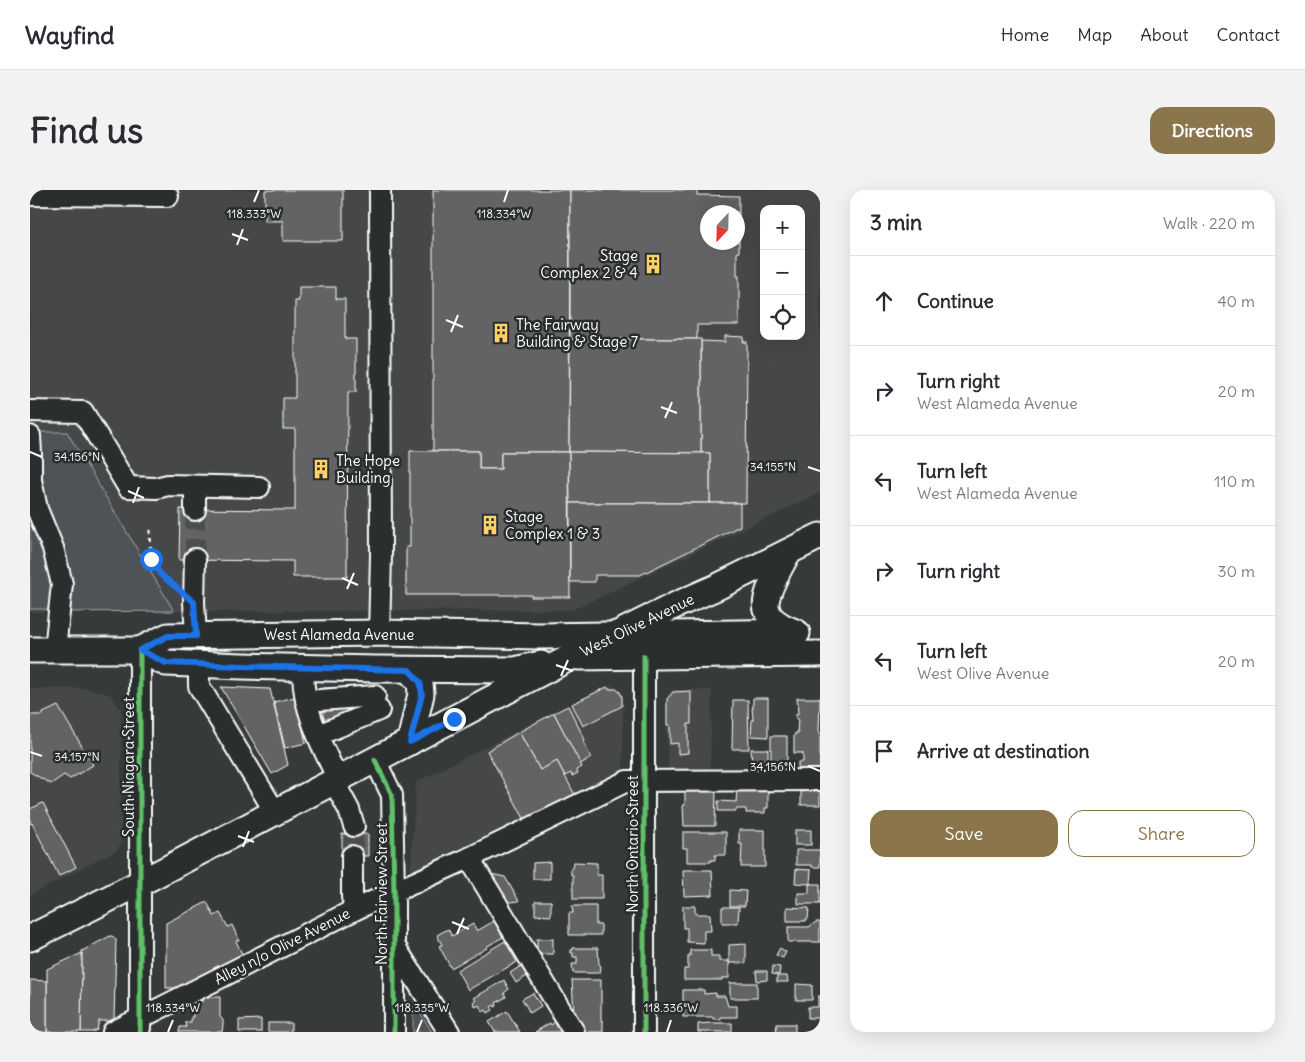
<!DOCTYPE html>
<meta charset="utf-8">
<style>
:root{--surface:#fff;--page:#f2f2f3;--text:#2b2b33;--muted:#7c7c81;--line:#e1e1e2;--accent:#8a764a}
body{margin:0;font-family:Delius,sans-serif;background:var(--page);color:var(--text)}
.controls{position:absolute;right:15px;top:15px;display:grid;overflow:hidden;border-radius:10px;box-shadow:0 5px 20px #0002}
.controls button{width:45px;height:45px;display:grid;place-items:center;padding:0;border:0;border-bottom:1px solid var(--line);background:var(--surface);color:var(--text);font:25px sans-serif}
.compass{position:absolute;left:670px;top:15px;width:45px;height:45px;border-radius:50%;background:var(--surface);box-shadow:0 5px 20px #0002;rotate:202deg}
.stop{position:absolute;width:15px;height:15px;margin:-11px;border:4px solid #1a73e8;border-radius:50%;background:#fff}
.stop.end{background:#1a73e8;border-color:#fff;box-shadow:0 1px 5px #0008}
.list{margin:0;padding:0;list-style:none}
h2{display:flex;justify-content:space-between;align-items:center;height:65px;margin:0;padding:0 20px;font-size:21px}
h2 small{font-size:16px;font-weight:400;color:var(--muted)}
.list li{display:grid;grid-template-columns:32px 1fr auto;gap:15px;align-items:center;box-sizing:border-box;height:90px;padding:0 20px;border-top:1px solid var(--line)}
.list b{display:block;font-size:19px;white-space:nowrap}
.list p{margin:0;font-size:16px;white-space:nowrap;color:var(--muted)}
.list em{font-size:16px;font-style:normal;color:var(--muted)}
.actions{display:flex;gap:10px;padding:15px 20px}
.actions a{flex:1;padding:11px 0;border:1px solid var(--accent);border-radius:15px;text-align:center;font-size:18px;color:var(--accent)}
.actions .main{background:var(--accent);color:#fff}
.icon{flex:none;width:28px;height:28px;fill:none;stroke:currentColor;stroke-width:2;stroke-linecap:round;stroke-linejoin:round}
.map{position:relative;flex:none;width:790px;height:842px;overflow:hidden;border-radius:15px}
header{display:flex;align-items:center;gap:30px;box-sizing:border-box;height:70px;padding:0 25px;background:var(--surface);border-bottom:1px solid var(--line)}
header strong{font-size:24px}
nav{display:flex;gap:28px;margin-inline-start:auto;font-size:18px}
.intro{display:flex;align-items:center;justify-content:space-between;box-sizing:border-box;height:120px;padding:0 30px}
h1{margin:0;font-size:35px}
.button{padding:12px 22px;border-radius:15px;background:var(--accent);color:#fff;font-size:18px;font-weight:700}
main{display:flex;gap:30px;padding:0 30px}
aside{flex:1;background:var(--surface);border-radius:15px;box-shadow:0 5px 20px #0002}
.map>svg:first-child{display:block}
.built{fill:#444748;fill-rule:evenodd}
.green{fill:#505354;stroke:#a8a9aa}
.building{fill:#636465;stroke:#fff;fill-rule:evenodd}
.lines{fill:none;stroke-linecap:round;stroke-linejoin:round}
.minor-tunnel{stroke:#4b4e4f;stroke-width:20;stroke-dasharray:20 10;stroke-linecap:butt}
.minor-casing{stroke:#fff;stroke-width:24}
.major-casing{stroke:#fff;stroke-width:29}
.path{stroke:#fff;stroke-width:3;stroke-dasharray:4 4;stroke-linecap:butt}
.minor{stroke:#2a2d2e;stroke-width:20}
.major{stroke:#2a2d2e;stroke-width:25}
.cycleway-casing{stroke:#2a2d2e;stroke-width:8}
.cycleway{stroke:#61c268;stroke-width:5}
.route{stroke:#1a73e8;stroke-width:6}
.ticks{fill:none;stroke:#fff;stroke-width:2}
.labels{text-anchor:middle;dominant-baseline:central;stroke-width:5;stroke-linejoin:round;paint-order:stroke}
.poi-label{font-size:15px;fill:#fff;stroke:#2a2d2e;text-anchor:start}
.street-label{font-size:15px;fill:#fff;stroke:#2a2d2e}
.ticks-label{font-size:12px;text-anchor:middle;fill:#fff;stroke:#2a2d2e;stroke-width:5;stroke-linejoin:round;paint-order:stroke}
</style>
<header>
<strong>Wayfind</strong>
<nav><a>Home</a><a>Map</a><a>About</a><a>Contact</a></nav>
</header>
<div class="intro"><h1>Find us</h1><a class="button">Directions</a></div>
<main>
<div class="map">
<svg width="790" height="842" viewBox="0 0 790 842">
<rect width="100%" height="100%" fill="#373a3b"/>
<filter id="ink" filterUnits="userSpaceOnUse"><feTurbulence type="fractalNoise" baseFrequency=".02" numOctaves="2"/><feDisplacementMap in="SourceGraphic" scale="10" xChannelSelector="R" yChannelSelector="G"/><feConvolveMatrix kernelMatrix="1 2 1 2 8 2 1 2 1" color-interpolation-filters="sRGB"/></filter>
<g filter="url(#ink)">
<g class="built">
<path d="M0 0H790V303L542 420 0 422ZM734 19H771V146H734ZM678 22H708V52H678Z"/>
<path d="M578 495 588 498 593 504V586L380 687 386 592Z"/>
<path d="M58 498 80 505 91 519V654L87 660 0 705V499Z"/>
<path d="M642 500H682L680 584 638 582 636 512 637 506Z"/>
</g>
<g class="green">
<path d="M0 242H37L144 421 37 422 22 419H0Z"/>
<path d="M383 816H386L402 842H383Z"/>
</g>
<g class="building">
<path d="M235 0H313V51H253V31H235Z"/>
<path d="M403 0H540L539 262H471V279H449V261H403Z"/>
<path d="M540 0H667V5L709 6V62H707V86H709V135H667V149H540ZM678 22H708V52H678Z"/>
<path d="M269 97H306V109H315V149H326V202H318L317 387H263V371L149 370 150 319 265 320V239H253V208H265V111H269Z"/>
<path d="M695 146 714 147 713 152H717L716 313H680V263H671V151L695 152Z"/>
<path d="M540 149H671V263L539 262Z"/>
<path d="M380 261H449V279H471V262H539L540 407H501L502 405H376V357H380Z"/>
<path d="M539 262 680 263V313H540Z"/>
<path d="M540 313H710V336L610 385H565V392H540Z"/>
<path d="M191 497 240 499 258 575 242 584Z"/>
<path d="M577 497 578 499H586L590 502 592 507V516L553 536 542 514Z"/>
<path d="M294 498H323L322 519 331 537 306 550 293 526Z"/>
<path d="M661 501V534H658V563L648 564V553L640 554V535H637V509L643 502Z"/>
<path d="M265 507 276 553 255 558 244 512Z"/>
<path d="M723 508H738V547L721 546 722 529 723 530 722 518H723Z"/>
<path d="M767 508H790L789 542H790V580H768V572H773V563H764V545H765V543H768V541H767L768 529H766V524H768Z"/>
<path d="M703 510H718L719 559H702Z"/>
<path d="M28 516 63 575 40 589 34 585 21 594 0 582V525H13V523Z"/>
<path d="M538 516 555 550 553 551 561 568 550 574 524 523Z"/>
<path d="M524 523 552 577 546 580 548 583 542 586 541 583 535 586 527 571 510 580 489 542Z"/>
<path d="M489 542 510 580 527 571 546 607 497 634 457 561Z"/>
<path d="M741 546H757V575H750L749 579H743V575H741Z"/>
<path d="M721 559H738V575H722Z"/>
<rect x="771" y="598" width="19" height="17"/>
<path d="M686 600 685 636H654L653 615H655V601Z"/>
<path d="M707 600 738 601V618H735V623H716V619H706V621H688V611L706 612Z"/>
<path d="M13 613 46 677 29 686 2 633 0 634V619Z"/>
<path d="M709 640H735V677H711L712 654H709Z"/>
<rect x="765" y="640" width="16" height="15"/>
<path d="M316 641H332V644H338V666H333V664H317V666H312V644H316Z"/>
<path d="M653 642H696V665H685V670H681V672H657V658H653Z"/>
<path d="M790 655V677H782V675H766V660H790Z"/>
<path d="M520 672V689H503V673Z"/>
<path d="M544 672 567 673V685H572V709H543V685H541V678H543Z"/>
<path d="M766 679 781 680 780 694 765 693Z"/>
<path d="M653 680H682L683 705 654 706Z"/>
<path d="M456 683 475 687 489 711 473 713Z"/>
<path d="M779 694H790V714H768V703H779Z"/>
<path d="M700 700 716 701 715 716H700Z"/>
<path d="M505 711H521V726L505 725Z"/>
<path d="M177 712 184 726 190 723 198 737 202 735 209 750 206 751 212 764 145 798H136V733Z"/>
<path d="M542 716H566V735H571V745H539V723H543Z"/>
<path d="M653 716H665V724H680L681 741H674V753L657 752V738H653Z"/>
<path d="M692 717H709L708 733H692Z"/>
<path d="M757 717 779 718 778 729H776V731H757Z"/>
<path d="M464 731 473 747 456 757 457 758 421 778 409 756 412 755 407 745 418 739 422 746 443 734 447 741Z"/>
<path d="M786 732H790V752H758V737H779Z"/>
<path d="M80 746H82L86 749 84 831H69L67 840 62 842H51L52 761Z"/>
<rect x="507" y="749" width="16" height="15"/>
<path d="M475 751 487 772 438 800 427 780Z"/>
<path d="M716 754V773H699V755Z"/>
<path d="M543 758H568L569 774 571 776 570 783H543L542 774H547V767H543V763H541V760H543Z"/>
<path d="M750 758 756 762 753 768 746 765Z"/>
<path d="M660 760H681V766H689V771H699V788H692V790H654V779H658V766H660Z"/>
<path d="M52 763 51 842H17V779Z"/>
<path d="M491 776 497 786 486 793 480 783Z"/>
<path d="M743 776 750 777 749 785 742 784Z"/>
<path d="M726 781H737V790L727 791Z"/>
<path d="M747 786H757L758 792H747Z"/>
<path d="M0 790 17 791V842H0Z"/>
<path d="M474 790 479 799 474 803 476 807 466 813 467 816 465 817 464 815 461 817 463 820 458 823 456 820 453 822 449 815 446 817 443 812 446 810 444 808Z"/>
<path d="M542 790H571V831H573V842H552L544 825Z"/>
<rect x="700" y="793" width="27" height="15"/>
<path d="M766 794 782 795V810H766Z"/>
<path d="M653 800H674V804L686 803V806H695L698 816H707V827H690L691 829H683V827H653Z"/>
<path d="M503 803 511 816 500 823 492 809Z"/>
<path d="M788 806H790V828H778V817H788Z"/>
<path d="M173 807H190V827L193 830V835L192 842H149L150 837H156L155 832H161V827H163V812L173 811Z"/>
<path d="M477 821 490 842H465L459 832Z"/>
<path d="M231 829V842H209V830Z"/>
<path d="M526 831 534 842H505L520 833 521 835Z"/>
<rect x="238" y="833" width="23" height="9"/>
<path d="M680 833H702V842H668V834Z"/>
<path d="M747 834H765V842H746Z"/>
</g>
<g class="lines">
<g class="minor-tunnel">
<path d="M165 369V320"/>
<path d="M322 666 324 636"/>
</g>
<defs>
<g id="minor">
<path d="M0 5 138 6"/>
<path d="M0 221 53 222 98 297 126 298 138 295 229 297"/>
<path d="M0 246 1 264V290L7 319 23 358 32 394 25 460"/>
<path d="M165 296V320"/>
<path d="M165 369 164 412 166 446"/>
<path d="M349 443 351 366 350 0"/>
<path d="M110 460V838"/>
<path d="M614 466V842"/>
<path d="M169 474V496L245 622"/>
<path d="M274 477C274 484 273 491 274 497 277 527 295 563 308 589"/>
<path d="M276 511 345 506"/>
<path d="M288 545 349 520"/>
<path d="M345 570 362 605 364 702V842"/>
<path d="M304 592 319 620 324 636"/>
<path d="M322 666V707L326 719"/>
<path d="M439 668 544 842"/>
<path d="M364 755 419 842"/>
<path d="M83 842 326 719 439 668 597 591 790 590"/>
</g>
<g id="major">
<path d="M758 362C752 374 732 406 737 420 740 432 757 439 767 443"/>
<path d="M0 460H110L136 473 212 476 345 479 485 480 511 474"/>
<path d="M110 460 138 446 349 443 510 446 765 442"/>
<path d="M548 467 790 464"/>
<path d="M379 480 390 492 391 504 380 552"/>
<path d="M0 748 110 693 541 467 646 415 687 397 790 346"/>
</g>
</defs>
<use href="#minor" class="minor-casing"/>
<use href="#major" class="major-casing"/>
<path class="path" d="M120 340 121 369 130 384 146 397"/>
<use href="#minor" class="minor"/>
<use href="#major" class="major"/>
<defs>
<g id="cycleway">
<path d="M110 460V842"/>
<path d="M614 466V842"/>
<path d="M345 570 362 605 364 702V842"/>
</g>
</defs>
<use href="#cycleway" class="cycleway-casing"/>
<use href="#cycleway" class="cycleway"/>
</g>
</g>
<g class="lines" filter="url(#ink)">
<path class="route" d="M121 369 130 384 164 412 166 446H138L110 460 136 473 212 476 379 480 390 492 392 504 380 552 424 529"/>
</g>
<path class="ticks" d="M224 12 229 0M474 12 478 0M202 44 218 50M207 55 213 39M416 130 433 137M421 142 428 125M631 217 647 223M635 228 642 212M0 262 12 267M778 277 790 281M98 301 114 308M103 313 109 297M312 388 328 395M317 399 324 383M526 475 543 481M531 486 538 470M0 562 12 566M778 576 790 581M208 646 224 652M213 657 219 641M422 732 439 739M427 744 434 728M138 842 143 830M387 842 392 830M637 842 641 830"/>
<defs>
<symbol id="building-bare" viewBox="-9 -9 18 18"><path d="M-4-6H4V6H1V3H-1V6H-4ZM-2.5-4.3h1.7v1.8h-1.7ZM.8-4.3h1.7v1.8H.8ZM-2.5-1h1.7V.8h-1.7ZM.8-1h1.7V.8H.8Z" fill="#ffd166" stroke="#2a2d2e" stroke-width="2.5" paint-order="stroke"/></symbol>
</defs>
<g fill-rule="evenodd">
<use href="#building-bare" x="609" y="60" width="28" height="28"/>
<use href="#building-bare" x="457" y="129" width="28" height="28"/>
<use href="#building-bare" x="277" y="265" width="28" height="28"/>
<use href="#building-bare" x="446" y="321" width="28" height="28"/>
</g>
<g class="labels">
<g class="poi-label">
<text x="608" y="65" text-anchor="end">Stage<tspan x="608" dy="17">Complex 2 &amp; 4</tspan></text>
<text x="486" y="134">The Fairway<tspan x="486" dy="17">Building &amp; Stage 7</tspan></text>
<text x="306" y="270">The Hope<tspan x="306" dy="17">Building</tspan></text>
<text x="475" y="326">Stage<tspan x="475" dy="17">Complex 1 &amp; 3</tspan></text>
</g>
<g class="street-label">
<text transform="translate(607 435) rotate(-26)">West Olive Avenue</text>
<text x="309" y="444">West Alameda Avenue</text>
<text transform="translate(98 577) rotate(-90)">South Niagara Street</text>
<text transform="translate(602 654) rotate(-90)">North Ontario Street</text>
<text transform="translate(351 704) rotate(-90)">North Fairview Street</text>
<text transform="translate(252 756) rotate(-27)">Alley n/o Olive Avenue</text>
</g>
</g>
<g class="ticks-label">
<text x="224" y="28">118.333°W</text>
<text x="474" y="28">118.334°W</text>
<text x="47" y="271">34.156°N</text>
<text x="743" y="281">34.155°N</text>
<text x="47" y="571">34.157°N</text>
<text x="743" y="581">34.156°N</text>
<text x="143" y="822">118.334°W</text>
<text x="392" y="822">118.335°W</text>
<text x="641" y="822">118.336°W</text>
</g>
</svg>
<div class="controls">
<button>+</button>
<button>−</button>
<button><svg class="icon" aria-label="locate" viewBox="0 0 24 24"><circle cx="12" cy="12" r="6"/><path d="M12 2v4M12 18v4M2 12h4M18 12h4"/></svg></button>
</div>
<svg class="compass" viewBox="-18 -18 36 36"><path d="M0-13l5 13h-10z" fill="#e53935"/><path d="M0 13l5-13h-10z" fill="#7c7c81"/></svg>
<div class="stop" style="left:121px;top:369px"></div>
<div class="stop end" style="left:424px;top:529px"></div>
</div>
<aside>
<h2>3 min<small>Walk · 220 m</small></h2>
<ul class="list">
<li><svg class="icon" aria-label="ahead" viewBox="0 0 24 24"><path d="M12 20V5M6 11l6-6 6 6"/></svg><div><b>Continue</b></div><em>40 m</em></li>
<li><svg class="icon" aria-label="right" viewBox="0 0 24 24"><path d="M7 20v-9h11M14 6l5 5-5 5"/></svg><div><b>Turn right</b><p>West Alameda Avenue</p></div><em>20 m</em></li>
<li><svg class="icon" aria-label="left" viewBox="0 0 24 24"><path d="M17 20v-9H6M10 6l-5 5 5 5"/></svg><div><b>Turn left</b><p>West Alameda Avenue</p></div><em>110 m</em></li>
<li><svg class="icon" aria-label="right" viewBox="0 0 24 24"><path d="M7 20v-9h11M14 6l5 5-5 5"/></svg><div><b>Turn right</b></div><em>30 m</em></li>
<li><svg class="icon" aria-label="left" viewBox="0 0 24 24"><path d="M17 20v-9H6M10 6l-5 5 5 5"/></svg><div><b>Turn left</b><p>West Olive Avenue</p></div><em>20 m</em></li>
<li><svg class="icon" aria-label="arrive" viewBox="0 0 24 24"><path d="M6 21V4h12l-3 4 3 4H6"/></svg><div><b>Arrive at destination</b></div></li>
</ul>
<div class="actions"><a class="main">Save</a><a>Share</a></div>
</aside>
</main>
